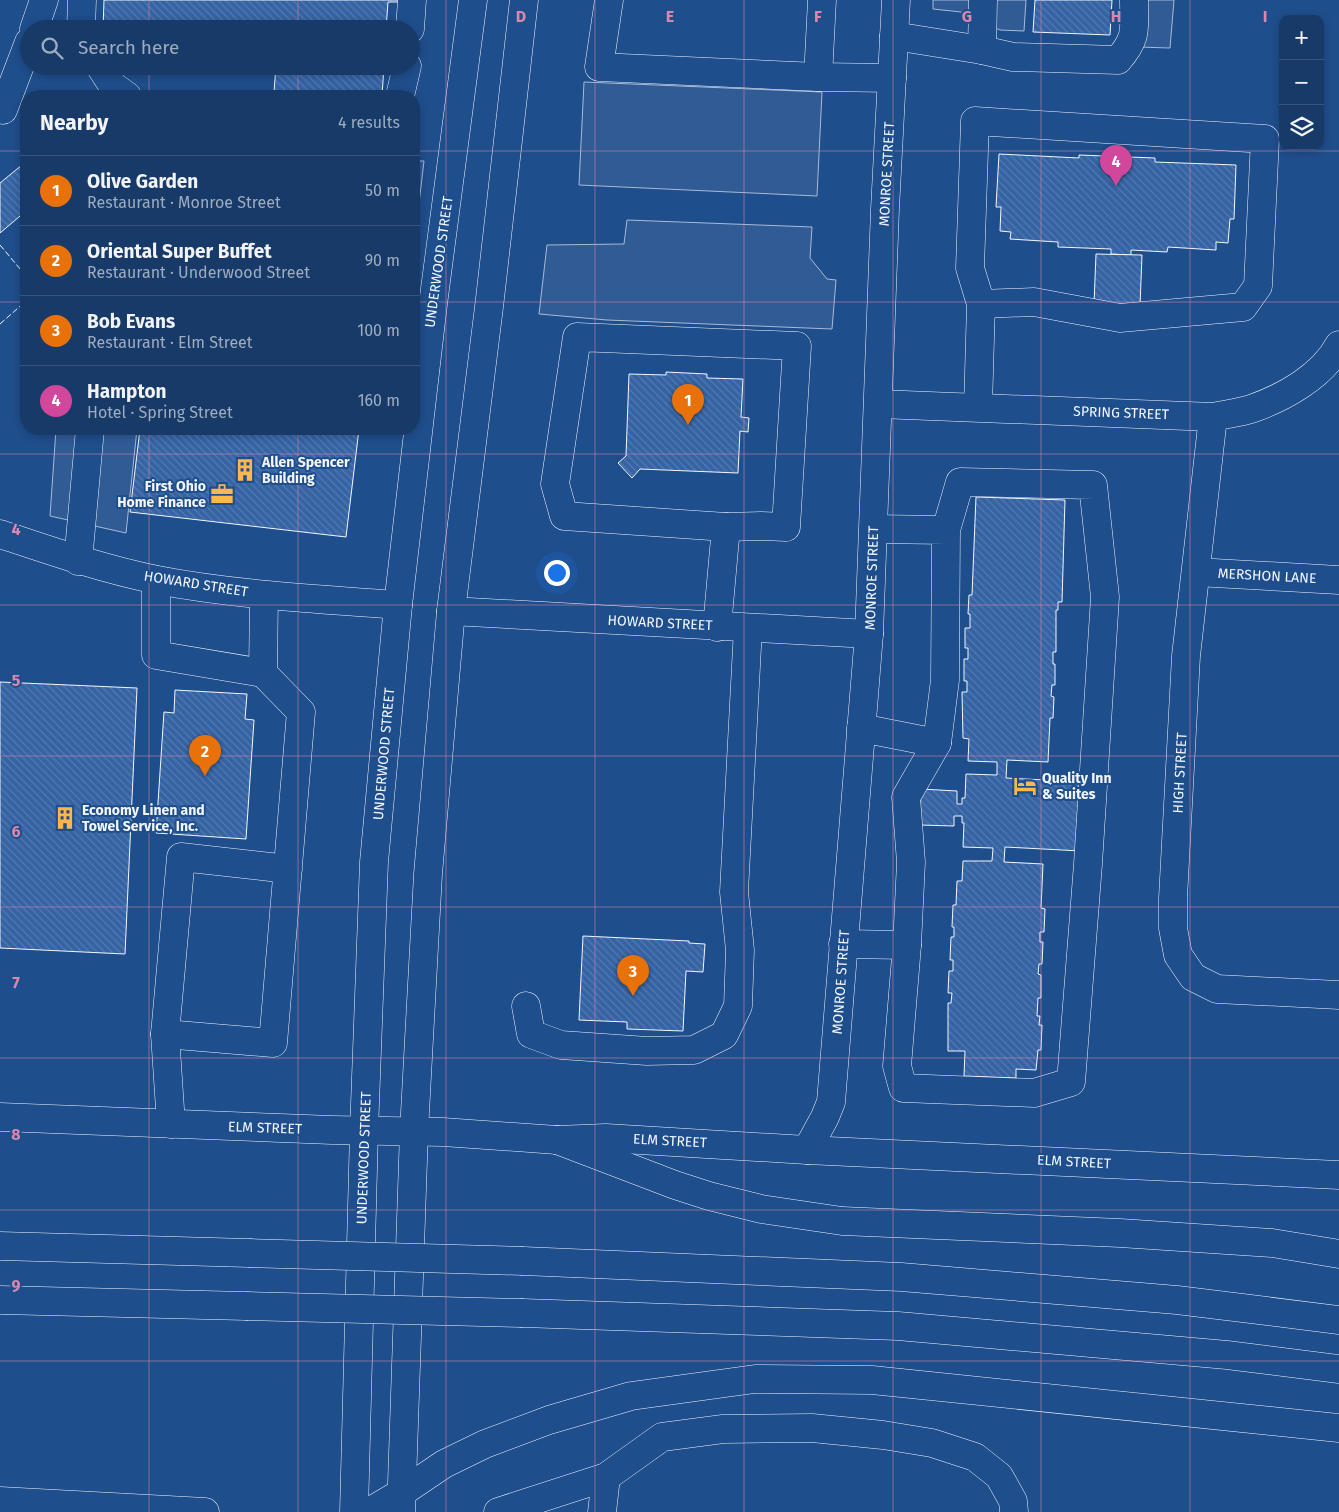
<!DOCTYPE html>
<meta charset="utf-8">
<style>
:root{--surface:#173a69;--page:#244571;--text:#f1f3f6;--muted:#9eadc0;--line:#36547d;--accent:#8abfa5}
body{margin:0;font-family:"Fira Sans",sans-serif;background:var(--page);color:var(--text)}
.controls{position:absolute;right:15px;top:15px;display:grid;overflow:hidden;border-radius:10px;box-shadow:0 2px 8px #0003}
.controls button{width:45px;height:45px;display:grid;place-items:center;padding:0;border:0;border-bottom:1px solid var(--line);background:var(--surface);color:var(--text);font:25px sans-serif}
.you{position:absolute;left:556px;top:572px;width:18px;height:18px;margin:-12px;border:4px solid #fff;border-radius:50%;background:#1a73e8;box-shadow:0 0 0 8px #1a73e833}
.badge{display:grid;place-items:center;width:32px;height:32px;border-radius:50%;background:var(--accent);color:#fff;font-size:16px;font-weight:700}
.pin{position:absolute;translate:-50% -41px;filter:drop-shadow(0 1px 2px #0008)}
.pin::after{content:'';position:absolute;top:26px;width:18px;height:15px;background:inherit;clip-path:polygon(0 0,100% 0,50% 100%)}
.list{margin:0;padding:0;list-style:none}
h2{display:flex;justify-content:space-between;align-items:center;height:65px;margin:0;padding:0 20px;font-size:21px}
h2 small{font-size:16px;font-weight:400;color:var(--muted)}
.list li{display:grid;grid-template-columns:32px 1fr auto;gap:15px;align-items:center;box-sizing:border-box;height:70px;padding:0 20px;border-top:1px solid var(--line)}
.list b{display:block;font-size:19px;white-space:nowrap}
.list p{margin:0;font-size:16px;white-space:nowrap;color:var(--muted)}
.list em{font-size:16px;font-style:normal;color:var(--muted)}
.icon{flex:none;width:28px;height:28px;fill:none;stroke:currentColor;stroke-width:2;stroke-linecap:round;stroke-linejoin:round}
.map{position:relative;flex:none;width:1339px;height:1512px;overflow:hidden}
.search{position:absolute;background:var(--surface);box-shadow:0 2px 8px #0003;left:20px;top:20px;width:400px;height:55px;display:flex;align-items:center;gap:12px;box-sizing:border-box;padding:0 18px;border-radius:28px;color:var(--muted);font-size:19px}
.panel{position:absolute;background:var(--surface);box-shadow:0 2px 8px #0003;left:20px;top:90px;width:400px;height:345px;border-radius:20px}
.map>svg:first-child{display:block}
.parking{fill:#305b95;stroke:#a8bbd7}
.building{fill:url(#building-back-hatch);stroke:#f2f6ff}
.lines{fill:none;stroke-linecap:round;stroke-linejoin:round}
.minor-casing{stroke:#f2f6ff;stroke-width:29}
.major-casing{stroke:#f2f6ff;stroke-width:29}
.highway-casing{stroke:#f2f6ff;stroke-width:29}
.minor{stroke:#1f4e8c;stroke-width:28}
.major{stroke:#1f4e8c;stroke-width:28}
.highway{stroke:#1f4e8c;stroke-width:28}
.highway-bridge-casing{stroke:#f2f6ff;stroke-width:29;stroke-linecap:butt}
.highway-bridge{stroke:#1f4e8c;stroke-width:28}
.fence{stroke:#f2f6ff;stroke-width:1;stroke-dasharray:6 2.5;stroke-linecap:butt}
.grid{fill:none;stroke:#da87ad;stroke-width:1;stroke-opacity:0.55}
.labels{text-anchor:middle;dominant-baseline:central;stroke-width:4;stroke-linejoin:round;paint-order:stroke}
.street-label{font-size:14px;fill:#f2f6ff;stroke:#1f4e8c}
.poi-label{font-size:14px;font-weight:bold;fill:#f2f6ff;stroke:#1f4e8c;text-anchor:start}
.grid-label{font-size:16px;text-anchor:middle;font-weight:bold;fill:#da87ad;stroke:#1f4e8c;stroke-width:4;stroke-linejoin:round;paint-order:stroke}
</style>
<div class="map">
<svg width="1339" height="1512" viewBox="0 0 1339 1512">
<defs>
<pattern id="building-back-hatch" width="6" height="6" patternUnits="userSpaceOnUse" patternTransform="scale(1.25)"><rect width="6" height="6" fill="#3563a3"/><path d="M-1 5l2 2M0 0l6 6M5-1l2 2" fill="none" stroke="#537ab1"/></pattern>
</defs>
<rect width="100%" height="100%" fill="#1f4e8c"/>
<g class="parking">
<path d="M933 0H1026L1024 31 1000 30 961 12 933 9Z"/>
<path d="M1143 0H1174L1170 48 1138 47Z"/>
<path d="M584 82 822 92 817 196 579 185Z"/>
<path d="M414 161H424L414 246Z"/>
<path d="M627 220 812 227 810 258 827 279 836 280 832 329 607 320 539 314 547 245 624 244Z"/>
<path d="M56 429H137L126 533 50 516Z"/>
</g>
<g class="building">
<path d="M104 0H400V2H388L386 29H103Z"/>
<path d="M1035 0H1112L1110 35 1033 32Z"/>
<path d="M276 66H384L382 96H341L274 92Z"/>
<path d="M999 154 1079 158V155L1155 158V162L1236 165 1234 219H1230L1228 243 1216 242V250L1168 247 1167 252 1131 250V255L1111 254V249L1058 247V242L1010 239 1011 232 1000 231 1001 207H996Z"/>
<path d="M22 165 26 171V211L0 233V183Z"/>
<path d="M1096 254 1142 255 1140 306 1094 304Z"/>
<path d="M666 372 707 374V378L743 379 741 417 749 418 748 432 740 431 738 473 640 469 632 478 618 463 626 456 629 374 666 375Z"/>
<path d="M140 429H359L346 537 130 512Z"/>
<path d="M976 497 1065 500 1062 602H1058V610H1056V652H1053V664H1055V685H1052L1051 696 1054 697 1053 718H1050L1048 762 1007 760 1006 778 1084 782 1081 851 1005 847 1004 862 1043 864 1041 908 1045 909 1044 932H1040V942H1043L1042 964H1039L1038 974 1041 975V998H1038L1037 1016H1040L1039 1025H1042L1041 1050H1038L1036 1070 1016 1069V1078L964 1076 965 1051H948V1003H951L952 993H948L949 971H953V960H950L951 937H954V927H952L953 905H956L957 881H962L963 861H992L993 848 963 847 964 823H962V816H954V826L920 825 921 789 957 791V804H962V798H965L966 774 997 775V762L968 761 969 739 963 738 962 692H967V681H964V659H968V648H965V628H970V614H968L969 595H972Z"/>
<path d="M0 682 137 688 125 954 0 948Z"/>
<path d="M175 690 247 694 245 719 254 720 246 839 156 833 164 712 174 713Z"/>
<path d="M583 936 689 941V943L705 944 703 972 686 971 683 1031 627 1029V1022L579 1020Z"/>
</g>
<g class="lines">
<defs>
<g id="minor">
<path d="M609 0 599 67 818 77 892 78"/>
<path d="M34 29 44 0"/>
<path d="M81 29 82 0"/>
<path d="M410 29 412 0"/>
<path d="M894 36 982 50 1013 57 1118 60C1138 37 1134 29 1134 0"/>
<path d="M982 50 983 0"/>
<path d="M100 66 113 86 127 96"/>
<path d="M818 77 822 0"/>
<path d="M400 96 407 66"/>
<path d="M0 106 3 110 29 42"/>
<path d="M577 337 797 346 786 527 761 526 726 527 564 516 555 484Z"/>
<path d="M879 404 1213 417C1225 414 1239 413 1251 409 1283 398 1323 376 1339 345"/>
<path d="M978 407 981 304 970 268 975 121 1265 139 1258 286 1243 307 1120 318 1034 302 981 304"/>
<path d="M1213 417 1186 656 1173 898V928L1178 955 1193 977 1217 989 1339 995"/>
<path d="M874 529 946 530 945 680 937 743 906 797 911 862 907 945 897 1066 903 1088 1034 1093 1071 1082 1088 864 1105 597 1093 485 960 482 946 530"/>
<path d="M0 534C51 551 103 569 157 580 236 595 317 599 398 605"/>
<path d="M78 561 90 429"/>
<path d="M1196 572 1339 580"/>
<path d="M156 580V655L263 673"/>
<path d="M264 595 263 673 301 712 273 1043 165 1034 181 857 288 869"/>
<path d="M451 611 869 634"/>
<path d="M717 627 726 527"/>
<path d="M861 728 937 743"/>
<path d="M843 944 907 945"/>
<path d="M526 1006 531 1034 561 1045 647 1051 694 1050 724 1035 738 1006 740 950 734 892 748 628"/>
<path d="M165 1034 171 1124"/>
<path d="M557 1140 606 1138 807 1150 1339 1175"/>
<path d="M807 1150 825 1117 831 1102 869 634 885 209 896 0"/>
<path d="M498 1512 606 1477 662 1437 723 1429 812 1428 883 1435 932 1443 975 1457 999 1476 1013 1501 1014 1512"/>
<path d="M602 1512 606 1477"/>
</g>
<g id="major">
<path d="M0 1117 332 1130 443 1132 557 1140"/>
<path d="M0 1501 205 1512"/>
<path d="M354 1512 364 1131 374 862 398 605 433 304 473 0"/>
<path d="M369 1512 401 1493"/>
<path d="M401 1512 414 1131 428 874 451 611 489 307 524 0"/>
</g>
<g id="highway">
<path d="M557 1140 675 1185 709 1196 761 1209 842 1221 1120 1233 1272 1243 1339 1254"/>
<path d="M0 1246 249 1253"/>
<path d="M523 1261 901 1277 1177 1300 1339 1320"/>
<path d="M0 1300 246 1306"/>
<path d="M523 1313 898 1326 1227 1355 1339 1369"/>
<path d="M401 1493 444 1464 485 1444 549 1420 631 1396 755 1379 872 1380 1339 1428"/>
</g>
</defs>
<use href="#minor" class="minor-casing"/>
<use href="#major" class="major-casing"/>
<use href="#highway" class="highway-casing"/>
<use href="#minor" class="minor"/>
<use href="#major" class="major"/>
<use href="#highway" class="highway"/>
<defs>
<g id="highway-bridge">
<path d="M249 1253 523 1261"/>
<path d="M246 1306 523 1313"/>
</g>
</defs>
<use href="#highway-bridge" class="highway-bridge-casing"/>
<use href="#highway-bridge" class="highway-bridge"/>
<g class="fence">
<path d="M0 245 26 276"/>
<path d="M26 288 20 294 26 301"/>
<path d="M0 324 26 301"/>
</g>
</g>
<path class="grid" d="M149 0V29M298 0V29M446 0V1512M595 0V1512M744 0V1512M893 0V1512M1041 0V1512M1190 0V1512M149 66V96M298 66V96M0 151H26M414 151H1339M0 302H26M414 302H1339M149 429V1512M298 429V1512M0 454H1339M0 605H1339M0 756H1339M0 907H1339M0 1058H1339M0 1210H1339M0 1361H1339"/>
<defs>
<symbol id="building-bare" viewBox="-9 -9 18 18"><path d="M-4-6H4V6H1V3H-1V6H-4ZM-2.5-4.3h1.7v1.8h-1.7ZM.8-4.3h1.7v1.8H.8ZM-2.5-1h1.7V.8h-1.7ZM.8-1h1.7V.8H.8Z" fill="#ffb74d" stroke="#1f4e8c" stroke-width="2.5" paint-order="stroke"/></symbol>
<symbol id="office-bare" viewBox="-9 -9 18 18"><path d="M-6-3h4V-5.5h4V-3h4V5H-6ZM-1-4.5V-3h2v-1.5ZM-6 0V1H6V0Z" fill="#ffb74d" stroke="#1f4e8c" stroke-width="2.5" paint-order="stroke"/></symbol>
<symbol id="hotel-bare" viewBox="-9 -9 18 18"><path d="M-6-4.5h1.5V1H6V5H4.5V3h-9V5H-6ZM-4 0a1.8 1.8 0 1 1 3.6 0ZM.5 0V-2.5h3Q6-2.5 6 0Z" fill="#ffb74d" stroke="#1f4e8c" stroke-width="2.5" paint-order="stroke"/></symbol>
</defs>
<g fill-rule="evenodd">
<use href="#building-bare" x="229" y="454" width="32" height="32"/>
<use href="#office-bare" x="206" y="478" width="32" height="32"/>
<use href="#hotel-bare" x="1009" y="770" width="32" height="32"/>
<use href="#building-bare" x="49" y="802" width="32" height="32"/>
</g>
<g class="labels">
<g class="street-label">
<text transform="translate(887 174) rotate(-87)">MONROE STREET</text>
<text transform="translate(439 262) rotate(-82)">UNDERWOOD STREET</text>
<text transform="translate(1121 413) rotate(2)">SPRING STREET</text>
<text transform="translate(1267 576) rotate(3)">MERSHON LANE</text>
<text transform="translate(872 578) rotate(-88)">MONROE STREET</text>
<text transform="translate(196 584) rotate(9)">HOWARD STREET</text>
<text transform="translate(660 623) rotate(3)">HOWARD STREET</text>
<text transform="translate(384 754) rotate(-85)">UNDERWOOD STREET</text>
<text transform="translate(1180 773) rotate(-87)">HIGH STREET</text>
<text transform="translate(841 982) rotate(-86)">MONROE STREET</text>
<text transform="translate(265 1128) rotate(2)">ELM STREET</text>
<text transform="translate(670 1141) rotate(3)">ELM STREET</text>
<text transform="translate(364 1158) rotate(-88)">UNDERWOOD STREET</text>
<text transform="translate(1074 1162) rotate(3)">ELM STREET</text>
</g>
<g class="poi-label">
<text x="262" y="462">Allen Spencer<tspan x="262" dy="16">Building</tspan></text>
<text x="206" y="486" text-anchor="end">First Ohio<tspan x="206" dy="16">Home Finance</tspan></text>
<text x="1042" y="778">Quality Inn<tspan x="1042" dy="16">&amp; Suites</tspan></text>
<text x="82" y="810">Economy Linen and<tspan x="82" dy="16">Towel Service, Inc.</tspan></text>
</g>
</g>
<g class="grid-label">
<text x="521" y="22">D</text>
<text x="670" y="22">E</text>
<text x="818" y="22">F</text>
<text x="967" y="22">G</text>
<text x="1116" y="22">H</text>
<text x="1265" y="22">I</text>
<text x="16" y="535">4</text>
<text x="16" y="686">5</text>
<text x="16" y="837">6</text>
<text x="16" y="988">7</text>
<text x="16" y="1140">8</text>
<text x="16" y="1291">9</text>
</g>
</svg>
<div class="controls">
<button>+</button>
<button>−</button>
<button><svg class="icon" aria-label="layers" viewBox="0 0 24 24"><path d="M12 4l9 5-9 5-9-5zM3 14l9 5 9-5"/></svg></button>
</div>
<div class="you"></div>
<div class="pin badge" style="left:688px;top:425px;background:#e8710a">1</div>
<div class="pin badge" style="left:205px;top:776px;background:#e8710a">2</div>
<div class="pin badge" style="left:633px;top:996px;background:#e8710a">3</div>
<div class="pin badge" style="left:1116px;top:186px;background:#d1479c">4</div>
<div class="search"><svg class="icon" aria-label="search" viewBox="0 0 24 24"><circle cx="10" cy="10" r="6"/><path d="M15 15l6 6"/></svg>Search here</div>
<section class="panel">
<h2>Nearby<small>4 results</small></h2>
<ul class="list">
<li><span class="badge" style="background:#e8710a">1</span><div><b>Olive Garden</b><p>Restaurant · Monroe Street</p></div><em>50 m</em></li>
<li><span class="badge" style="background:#e8710a">2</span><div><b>Oriental Super Buffet</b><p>Restaurant · Underwood Street</p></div><em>90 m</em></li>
<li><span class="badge" style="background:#e8710a">3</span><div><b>Bob Evans</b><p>Restaurant · Elm Street</p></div><em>100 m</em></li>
<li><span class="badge" style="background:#d1479c">4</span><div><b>Hampton</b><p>Hotel · Spring Street</p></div><em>160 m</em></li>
</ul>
</section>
</div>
